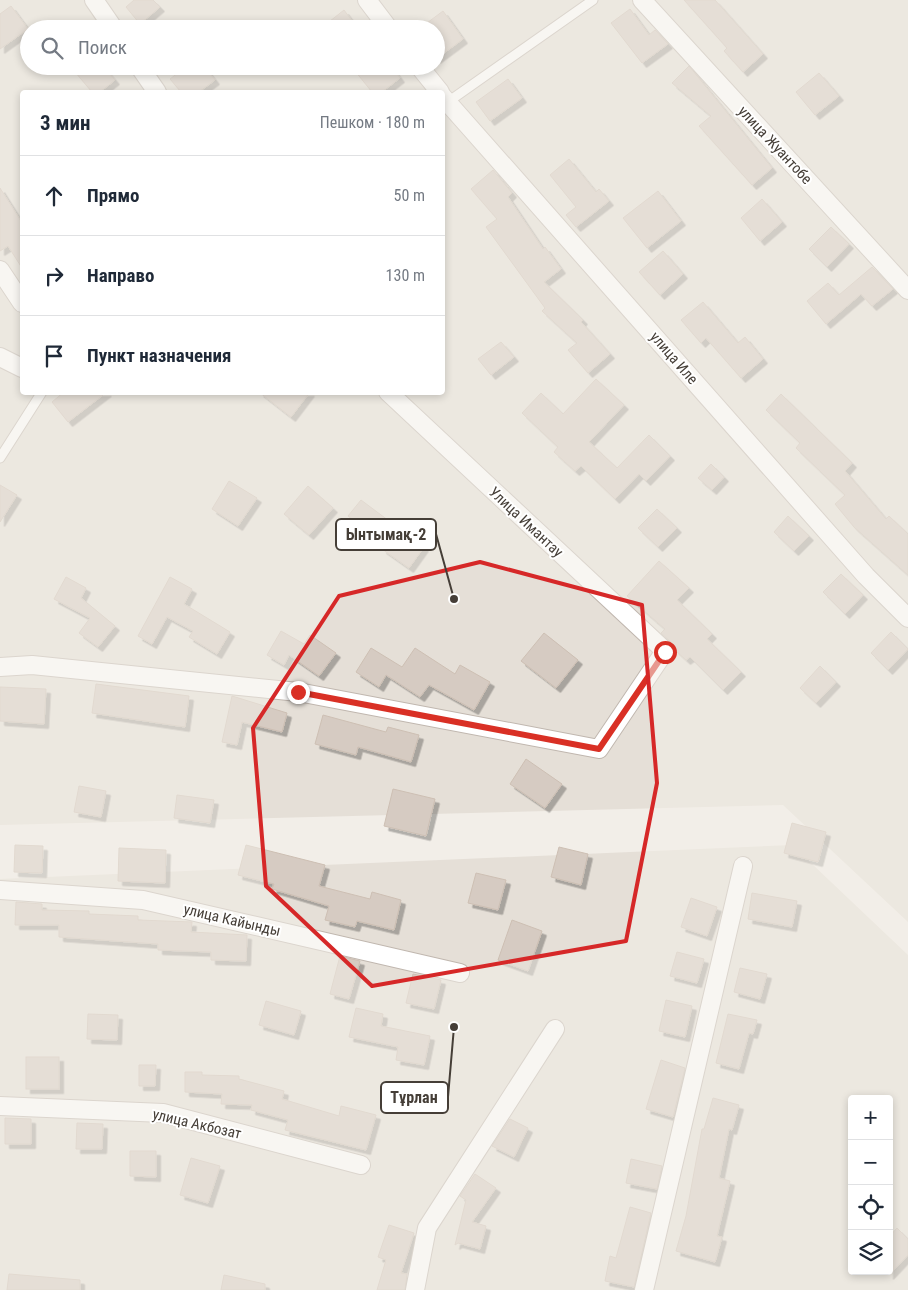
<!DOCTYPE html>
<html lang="ru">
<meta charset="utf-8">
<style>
:root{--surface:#fff;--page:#f2f2f3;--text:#1f2937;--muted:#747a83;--line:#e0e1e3}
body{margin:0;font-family:"Roboto Condensed",sans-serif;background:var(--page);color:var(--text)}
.controls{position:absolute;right:15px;bottom:15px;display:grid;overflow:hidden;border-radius:5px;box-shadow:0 2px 8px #0003}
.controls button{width:45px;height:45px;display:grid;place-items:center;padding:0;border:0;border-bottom:1px solid var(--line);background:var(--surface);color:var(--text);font:25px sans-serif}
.stop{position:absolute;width:15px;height:15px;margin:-11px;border:4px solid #d93025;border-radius:50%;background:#fff}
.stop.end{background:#d93025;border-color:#fff;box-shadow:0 1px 5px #0008}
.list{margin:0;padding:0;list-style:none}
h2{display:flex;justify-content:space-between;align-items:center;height:65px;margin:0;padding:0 20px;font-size:21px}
h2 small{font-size:16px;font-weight:400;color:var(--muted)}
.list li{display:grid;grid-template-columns:32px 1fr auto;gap:15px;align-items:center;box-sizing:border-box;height:80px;padding:0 20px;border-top:1px solid var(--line)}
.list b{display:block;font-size:19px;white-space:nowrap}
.list em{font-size:16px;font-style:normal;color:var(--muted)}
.icon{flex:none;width:28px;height:28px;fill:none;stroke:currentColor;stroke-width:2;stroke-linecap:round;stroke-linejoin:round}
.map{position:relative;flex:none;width:908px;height:1290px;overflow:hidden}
.search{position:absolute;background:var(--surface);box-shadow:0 2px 8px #0003;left:20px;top:20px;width:425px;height:55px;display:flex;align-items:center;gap:12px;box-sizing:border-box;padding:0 18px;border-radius:28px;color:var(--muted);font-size:19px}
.panel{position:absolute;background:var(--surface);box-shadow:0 2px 8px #0003;left:20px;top:90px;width:425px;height:305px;border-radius:5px}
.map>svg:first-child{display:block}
.residential{fill:#e5dfd7;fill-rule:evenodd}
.building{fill:#d6cbc2;stroke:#cdbfb3;filter:url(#shadow)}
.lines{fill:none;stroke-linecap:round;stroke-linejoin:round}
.lane-casing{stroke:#c0b7af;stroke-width:11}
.street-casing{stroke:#c0b7af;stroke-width:20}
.lane{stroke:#fff;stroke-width:9}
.street{stroke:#fff;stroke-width:18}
.route{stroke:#d93025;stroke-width:6}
.marked{fill:none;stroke:#d62828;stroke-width:4;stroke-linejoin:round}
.labels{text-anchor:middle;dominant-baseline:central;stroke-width:4;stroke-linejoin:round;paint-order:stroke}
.street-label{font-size:15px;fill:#453e37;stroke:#fff}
.leader{fill:none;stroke:#453e37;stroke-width:2}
.callout-dot{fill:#453e37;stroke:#fff;stroke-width:2}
.callout{fill:#fff;stroke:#453e37;stroke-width:2}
.callout-label{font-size:16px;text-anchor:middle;font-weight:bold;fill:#453e37}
</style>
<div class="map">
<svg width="908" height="1290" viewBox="0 0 908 1290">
<defs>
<filter id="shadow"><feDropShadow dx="4.5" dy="4.5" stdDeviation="0" flood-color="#0004"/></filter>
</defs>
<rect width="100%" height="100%" fill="#f2eee8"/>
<g class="residential">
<path d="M0 0H908V922L783 805 0 825ZM29 29H436V66H29ZM22 92H442V392H22Z"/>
<path d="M792 845 908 955V1290H0V879ZM852 1099H889V1271H852Z"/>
</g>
<g class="building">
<path d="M134 0H153L160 7 140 24 126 7Z"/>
<path d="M684 0H715L763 54 743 72 724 51 727 48Z"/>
<path d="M11 6 28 29 0 49V14Z"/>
<path d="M630 9 649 35 655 30 668 44 642 63 611 23Z"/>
<path d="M344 10 358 29H320Z"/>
<path d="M443 11 463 39 436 59V29H419Z"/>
<path d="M70 66H103L115 80 100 92H92Z"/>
<path d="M187 66H204L215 80 199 92H181L170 79Z"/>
<path d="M351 66H391L400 78 382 92H372Z"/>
<path d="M689 66 772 168 752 185 699 126 711 116 672 83Z"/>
<path d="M819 73 839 96 815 115 796 92Z"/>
<path d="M508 79 522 98 490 121 476 102Z"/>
<path d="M569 159 596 192 599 189 609 201 576 227 566 215 576 207 550 175Z"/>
<path d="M493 170 512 193 508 197 543 249 545 247 561 269 544 282 583 320 581 322 610 354 588 373 568 350 577 343 542 311 545 308 486 227 497 219 471 189Z"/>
<path d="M0 188 22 223V268L8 246 0 251Z"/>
<path d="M658 191 681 221 647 248 623 218Z"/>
<path d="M762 199 782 222 760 241 741 218Z"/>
<path d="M831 227 849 244 827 267 809 249Z"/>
<path d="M663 251 683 274 660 295 639 272Z"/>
<path d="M872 267 893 289 872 306 861 294 826 324 807 301 828 283 839 295Z"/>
<path d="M703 302 738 343 745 337 763 359 741 378 706 338 701 343 681 320Z"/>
<path d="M501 342 514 357 491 375 478 359Z"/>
<path d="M596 379 624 405 589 442 617 468 649 435 670 456 646 481 639 474 615 499 581 466 575 471 554 452 558 447 522 413 541 393 563 414Z"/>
<path d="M64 392H107L68 422 52 402Z"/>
<path d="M259 392H310L291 417Z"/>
<path d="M781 394 852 463 845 471 886 519 889 516 908 534V575L854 527 835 504 845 495 796 448 800 443 766 410Z"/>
<path d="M711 464 724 477 712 490 698 478Z"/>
<path d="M229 481 257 498 238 526 212 509Z"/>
<path d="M0 485 17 495 0 522Z"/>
<path d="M308 486 333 508 309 535 284 514Z"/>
<path d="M361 500 424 547 409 568 382 549 385 544 348 516Z"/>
<path d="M657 509 677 528 658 547 638 528Z"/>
<path d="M788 516 809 536 794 551 774 532Z"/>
<path d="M659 561 689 588 677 600 712 634 707 639 741 672 723 690 690 657 686 660 675 650 672 643 661 633 665 629 627 596Z"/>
<path d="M841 574 863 595 845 614 823 592Z"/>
<path d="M66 577 86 588 81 598 115 626 98 647 79 633 90 618 54 599Z"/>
<path d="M170 577 192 589 184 604 230 632 217 654 189 637 193 631 167 617 152 644 138 636Z"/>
<path d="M281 631 304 644 310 635 336 653 319 676 289 655 284 665 267 655Z"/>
<path d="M891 632 908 649 888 670 871 653Z"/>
<path d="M544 633 578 660 556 688 521 661Z"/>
<path d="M371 648 402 667 415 648 455 674 460 665 490 682 474 710 429 685 420 697 386 675 379 687 356 672Z"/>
<path d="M820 666 836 682 816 703 800 688Z"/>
<path d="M96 684 189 696 185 727 92 713Z"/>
<path d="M0 687 46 689 44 724 0 721Z"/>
<path d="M232 696 287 713 282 732 242 722 237 745 222 742Z"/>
<path d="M323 715 386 732 388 727 419 735 411 762 358 747 356 755 315 744Z"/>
<path d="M526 759 562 784 545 808 510 784Z"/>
<path d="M79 786 106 791 101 817 74 812Z"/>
<path d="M393 789 435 799 426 836 384 826Z"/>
<path d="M177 795 214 800 210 823 174 818Z"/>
<path d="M792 823 826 832 818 862 784 853Z"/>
<path d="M15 845 43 846 42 873 14 872Z"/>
<path d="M246 845 325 865 319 886 370 899 372 892 401 900 394 930 357 921 355 927 325 920 329 906 272 889 274 884 238 875Z"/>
<path d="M559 847 588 854 581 885 551 877Z"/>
<path d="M119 848 166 850 165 883 118 881Z"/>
<path d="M476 873 506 880 498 910 468 903Z"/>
<path d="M752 893 797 901 792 927 748 919Z"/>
<path d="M691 898 717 907 707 936 681 927Z"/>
<path d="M16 902 42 904V910L89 911V914L138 916V920L192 922 191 932 247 935 246 961 211 960V952L158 950V944L59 937V925H15Z"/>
<path d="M512 920 542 931 528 971 498 960Z"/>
<path d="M677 952 704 959 697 983 670 976Z"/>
<path d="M340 956 360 961 349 999 330 994Z"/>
<path d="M740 968 767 974 760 999 734 992Z"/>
<path d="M413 974 441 980 434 1009 406 1003Z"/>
<path d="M666 1000 692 1006 685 1037 659 1031Z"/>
<path d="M266 1001 301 1011 294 1035 259 1025Z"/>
<path d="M356 1008 383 1014 381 1026 430 1036 424 1065 396 1060 398 1047 349 1037Z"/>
<path d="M88 1014 118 1015 117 1040 87 1039Z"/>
<path d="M728 1014 757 1020 753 1034 749 1033 739 1069 716 1063Z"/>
<rect x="26" y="1057" width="33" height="32"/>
<path d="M661 1060 685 1068 673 1117 646 1109Z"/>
<path d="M139 1065H156L155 1086H139Z"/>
<path d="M185 1072H202V1075L239 1076V1079L284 1091 282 1099 339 1116 341 1106 376 1115 366 1150 285 1130 288 1120 251 1110 252 1105 221 1104 222 1094 185 1092Z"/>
<path d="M713 1098 739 1105 732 1130 729 1129 719 1178 730 1181 717 1236 722 1237 715 1262 676 1251 686 1216 702 1129H704Z"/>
<path d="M5 1118 31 1119V1144H5Z"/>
<path d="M510 1119 528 1128 514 1157 492 1146Z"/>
<path d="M77 1123 103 1124 102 1149H76Z"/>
<path d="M130 1151H156V1177L130 1176Z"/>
<path d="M191 1158 220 1166 208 1203 180 1195Z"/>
<path d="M631 1159 662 1166 657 1189 626 1183Z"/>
<path d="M475 1174 496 1188 472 1222 486 1226 480 1249 458 1243 455 1245 466 1200 460 1196Z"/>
<path d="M630 1207 651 1213 634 1287 605 1281 610 1256 616 1258Z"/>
<path d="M389 1225 414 1233 401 1273 407 1274 405 1290H377L386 1260 378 1257Z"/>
<path d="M897 1228 908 1239V1255L889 1275V1237Z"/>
<path d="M9 1274 80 1280V1290H7Z"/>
<path d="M224 1275 265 1284V1290H221Z"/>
</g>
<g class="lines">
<defs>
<g id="lane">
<path d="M445 104 593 0"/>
<path d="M0 458 42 392"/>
</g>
<g id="street">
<path d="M94 0 114 29"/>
<path d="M367 0 389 29"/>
<path d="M642 0 908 290"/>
<path d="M139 66 157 92"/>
<path d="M419 66 440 92"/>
<path d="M442 96 866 576 908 618"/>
<path d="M0 270 22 303"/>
<path d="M0 357 22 368"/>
<path d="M0 667 32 665 298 692 599 749 665 651 388 392"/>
<path d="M0 890 143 900 460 973"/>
<path d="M0 1106 163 1113 361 1165"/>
<path d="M415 1290 427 1228 555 1029"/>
<path d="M644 1290 743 866"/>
</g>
</defs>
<use href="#lane" class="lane-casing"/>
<use href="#street" class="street-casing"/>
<use href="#lane" class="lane"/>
<use href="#street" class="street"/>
</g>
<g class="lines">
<path class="route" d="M298 692 599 749 665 652"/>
</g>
<path d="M0 0H908V1290H0ZM480 562 642 605 657 783 626 941 372 986 266 886 253 728 339 596Z" fill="#f2eee8" fill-opacity=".55" fill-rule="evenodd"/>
<path class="marked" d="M480 562 642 605 657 783 626 941 372 986 266 886 253 728 339 596Z"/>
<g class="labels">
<g class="street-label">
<text transform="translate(775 145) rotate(47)">улица Жуантобе</text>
<text transform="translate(674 358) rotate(49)">улица Иле</text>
<text transform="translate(526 522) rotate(43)">Улица Имантау</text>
<text transform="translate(232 920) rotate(13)">улица Кайынды</text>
<text transform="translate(197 1124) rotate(13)">улица Акбозат</text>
</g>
</g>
<path class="leader" d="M454 599L436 534M454 1027L448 1097"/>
<g class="callout-dot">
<circle cx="454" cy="599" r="5"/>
<circle cx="454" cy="1027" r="5"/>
</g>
<g class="callout">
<rect x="336" y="519" width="100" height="31" rx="5"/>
<rect x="381" y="1082" width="67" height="31" rx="5"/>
</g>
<g class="callout-label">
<text x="386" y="540">Ынтымақ-2</text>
<text x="414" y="1103">Тұрлан</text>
</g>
</svg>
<div class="controls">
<button>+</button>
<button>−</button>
<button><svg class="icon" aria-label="locate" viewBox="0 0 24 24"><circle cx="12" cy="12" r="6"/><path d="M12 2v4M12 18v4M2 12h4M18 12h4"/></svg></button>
<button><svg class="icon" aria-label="layers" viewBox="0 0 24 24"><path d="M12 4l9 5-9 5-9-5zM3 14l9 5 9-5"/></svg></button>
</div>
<div class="stop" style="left:665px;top:652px"></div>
<div class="stop end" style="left:298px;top:692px"></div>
<div class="search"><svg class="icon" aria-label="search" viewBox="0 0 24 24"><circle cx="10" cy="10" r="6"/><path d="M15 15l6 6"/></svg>Поиск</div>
<section class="panel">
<h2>3 мин<small>Пешком · 180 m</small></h2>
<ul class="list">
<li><svg class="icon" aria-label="ahead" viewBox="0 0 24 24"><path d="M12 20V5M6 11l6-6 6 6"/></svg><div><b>Прямо</b></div><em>50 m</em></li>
<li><svg class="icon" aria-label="right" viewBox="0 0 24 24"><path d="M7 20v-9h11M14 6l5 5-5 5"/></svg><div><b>Направо</b></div><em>130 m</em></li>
<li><svg class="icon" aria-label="arrive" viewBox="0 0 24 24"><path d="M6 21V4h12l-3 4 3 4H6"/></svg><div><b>Пункт назначения</b></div></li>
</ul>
</section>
</div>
